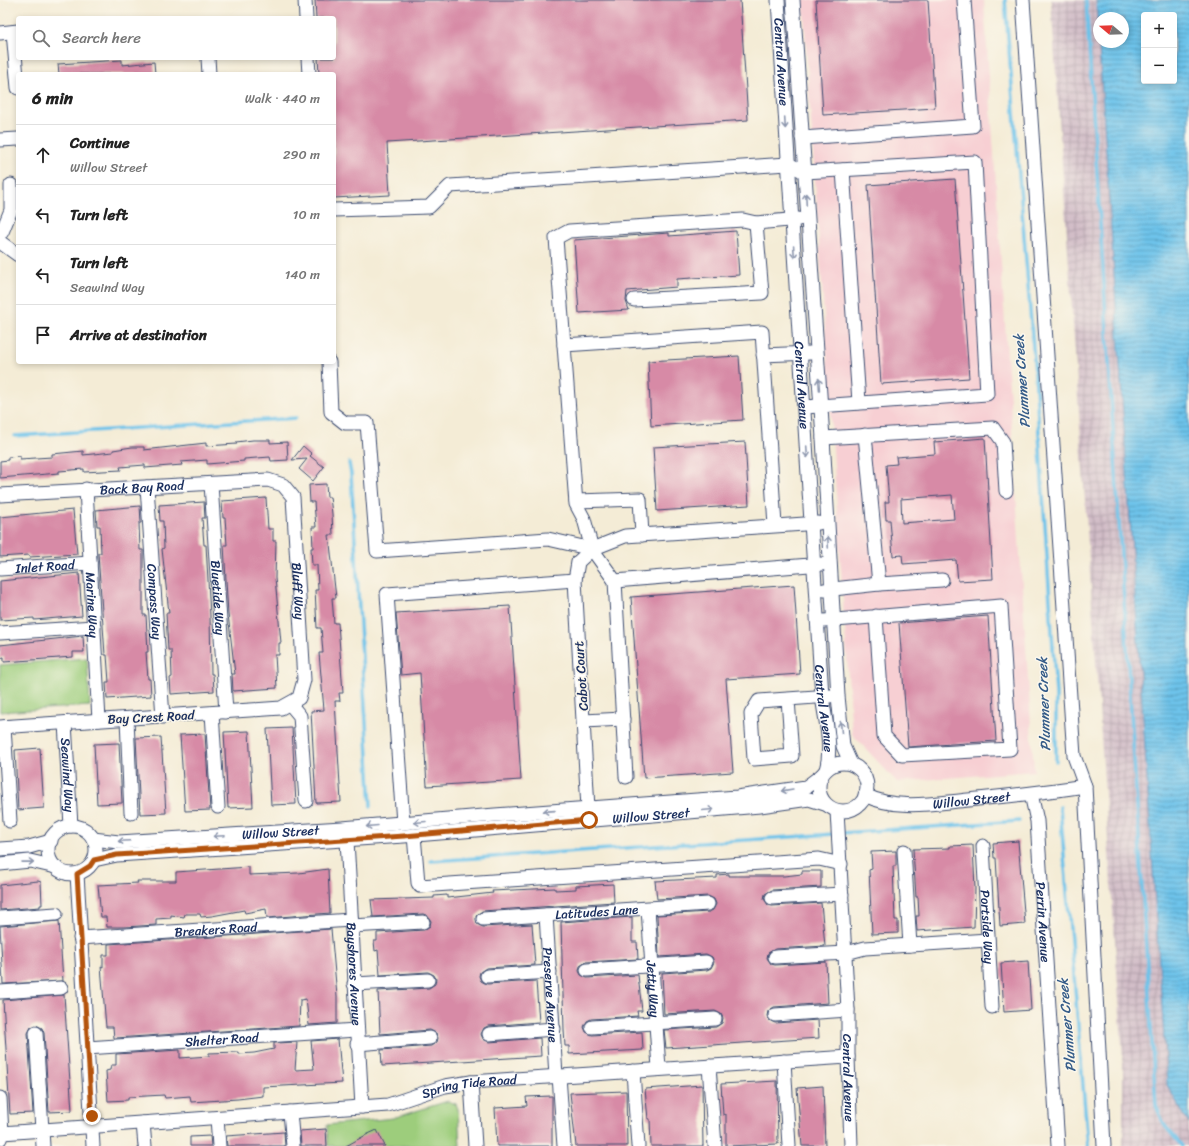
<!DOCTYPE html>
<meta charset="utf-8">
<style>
:root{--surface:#fff;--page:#f6f6f6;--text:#222;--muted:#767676;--line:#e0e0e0}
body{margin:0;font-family:Sriracha,sans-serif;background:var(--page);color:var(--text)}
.controls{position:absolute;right:12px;top:12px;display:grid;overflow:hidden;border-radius:4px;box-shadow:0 2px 6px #0003}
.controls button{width:36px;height:36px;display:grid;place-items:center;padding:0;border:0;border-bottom:1px solid var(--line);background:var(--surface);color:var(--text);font:20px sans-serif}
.compass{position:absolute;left:1093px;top:12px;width:36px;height:36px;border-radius:50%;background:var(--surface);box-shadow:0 2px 6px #0003;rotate:289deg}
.stop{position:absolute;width:12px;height:12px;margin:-9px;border:3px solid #b45309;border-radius:50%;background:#fff}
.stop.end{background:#b45309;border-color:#fff;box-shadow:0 1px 4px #0008}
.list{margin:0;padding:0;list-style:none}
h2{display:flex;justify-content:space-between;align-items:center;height:52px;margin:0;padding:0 16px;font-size:17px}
h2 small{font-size:13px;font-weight:400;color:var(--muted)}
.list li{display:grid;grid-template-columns:26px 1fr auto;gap:12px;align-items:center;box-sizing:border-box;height:60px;padding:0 16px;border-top:1px solid var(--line)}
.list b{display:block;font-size:15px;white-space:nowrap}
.list p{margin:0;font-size:13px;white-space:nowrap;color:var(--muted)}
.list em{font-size:13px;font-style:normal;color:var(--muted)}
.icon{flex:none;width:22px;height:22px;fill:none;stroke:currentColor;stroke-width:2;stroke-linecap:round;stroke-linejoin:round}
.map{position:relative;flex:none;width:1189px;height:1146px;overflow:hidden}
.search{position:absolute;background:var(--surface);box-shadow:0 2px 6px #0003;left:16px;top:16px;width:320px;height:44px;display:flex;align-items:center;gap:10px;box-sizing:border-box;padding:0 14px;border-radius:4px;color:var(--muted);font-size:15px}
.panel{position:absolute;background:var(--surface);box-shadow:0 2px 6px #0003;left:16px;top:72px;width:320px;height:292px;border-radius:4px}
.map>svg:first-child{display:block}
.built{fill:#f7cfd3}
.industrial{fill:url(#industrial-grid);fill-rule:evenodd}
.park{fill:#9dcd7b;stroke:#5c7e6c}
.water{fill:url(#water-rules);stroke:#4479a4;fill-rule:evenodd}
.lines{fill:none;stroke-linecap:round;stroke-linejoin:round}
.stream{stroke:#6dc3ea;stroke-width:3.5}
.building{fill:#d78aa6;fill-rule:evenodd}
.minor-casing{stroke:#3c4b70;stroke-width:15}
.minor{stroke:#fff;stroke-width:13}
.oneway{stroke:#8d97ae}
.route{stroke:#b45309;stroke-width:5}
.labels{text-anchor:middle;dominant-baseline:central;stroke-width:3;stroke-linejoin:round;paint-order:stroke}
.street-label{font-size:13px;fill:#1b2f5e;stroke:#fbf7ec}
.water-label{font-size:14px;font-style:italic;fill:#345b88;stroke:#fbf7ec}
</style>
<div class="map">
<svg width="1189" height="1146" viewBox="0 0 1189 1146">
<defs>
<pattern id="industrial-grid" width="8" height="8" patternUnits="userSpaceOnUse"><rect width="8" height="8" fill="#d2bdc7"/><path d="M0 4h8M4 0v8" fill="none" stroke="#aa9aa5"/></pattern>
<pattern id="water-rules" width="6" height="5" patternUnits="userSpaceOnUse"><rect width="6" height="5" fill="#6dc3ea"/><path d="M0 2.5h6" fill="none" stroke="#599fc1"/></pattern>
</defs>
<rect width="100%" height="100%" fill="#fbf7ec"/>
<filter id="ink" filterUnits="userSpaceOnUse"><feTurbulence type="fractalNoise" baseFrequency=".025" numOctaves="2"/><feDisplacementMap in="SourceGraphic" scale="8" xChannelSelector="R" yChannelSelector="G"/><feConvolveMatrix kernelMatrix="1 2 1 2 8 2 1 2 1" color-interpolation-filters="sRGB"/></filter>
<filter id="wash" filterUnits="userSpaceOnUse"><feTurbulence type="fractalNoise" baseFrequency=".012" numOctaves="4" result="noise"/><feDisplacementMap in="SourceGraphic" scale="16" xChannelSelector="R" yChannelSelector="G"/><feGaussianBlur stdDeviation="0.9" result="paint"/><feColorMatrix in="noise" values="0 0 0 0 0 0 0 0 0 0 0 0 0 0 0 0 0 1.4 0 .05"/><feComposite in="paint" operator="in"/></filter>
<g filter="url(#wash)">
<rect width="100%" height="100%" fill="#f4ecd6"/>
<path class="built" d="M803 0H984L1034 771 897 782 852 734Z"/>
<path class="industrial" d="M1051 0H1189V1146H1123V1059ZM1144 15H1174V81H1144ZM1099 18H1123V42H1099Z"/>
<g class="park">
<path d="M87 658 90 706 0 712V665Z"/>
<path d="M448 1101 456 1104 458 1109 460 1146H328L327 1125 393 1118Z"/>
</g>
<path class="water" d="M1096 0H1189V1124L1167 1085ZM1144 15H1174V81H1144ZM1099 18H1123V42H1099Z"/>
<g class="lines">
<g class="stream">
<path d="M1005 0 1035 372 1056 694V761"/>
<path d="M1086 0 1156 1106 1165 1126 1182 1146"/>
<path d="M15 436 296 418"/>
<path d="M349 463 351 474 371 806"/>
<path d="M1060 807 1088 1146"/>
<path d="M841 833 1019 821"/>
<path d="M431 861 835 834"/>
</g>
</g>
<g id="blocks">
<g class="building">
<path d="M315 0H740L748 120 387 143 390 195 334 198V74H319L318 58H334V18H316Z"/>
<path d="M816 0H928L935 108 823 115Z"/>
<path d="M122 60V65L154 62 155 74H59L58 64Z"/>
<path d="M955 179 969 378 881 384 868 185Z"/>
<path d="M736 231 739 275 677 279V287L627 291 626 301 629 310 579 313 574 240 669 233V236Z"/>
<path d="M739 356 743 420 651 426 648 361Z"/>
<path d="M985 438 993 579 958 581 956 560 903 564 902 555 893 556 890 520H886L885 502H889L886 465 897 464 896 457 935 454 934 442ZM952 495 954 519 902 523 901 499Z"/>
<path d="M253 440H270V443L287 442 288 460 271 461 270 457 244 459V461L207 464V460L181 462 182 465 145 468V465L120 467 121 470 84 472V469L59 471V473L0 478V461L8 460V457L20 456V459L52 457V454L83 451V455L113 452V450L132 447H144V450L206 443V446L237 444 236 442Z"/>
<path d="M745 442 749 505 657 511 653 447Z"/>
<path d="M303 446 312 454 310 456 324 467 313 481 299 469 307 459 292 460Z"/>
<path d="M326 484 327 497H330L332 514 333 535H329L336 598H332L334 623H338L343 693H339L340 701H335L341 802 316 803 311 711 324 710 319 653H323L321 628H317L315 590H318L317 565H312L311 548H313L312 527H316L314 502H310L309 485Z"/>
<path d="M266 498 268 529H273V541H276L275 578 281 643H279V655H275L277 688 233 691 232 674H235L228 614 224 545H227L225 518H223L222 501Z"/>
<path d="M204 502 205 518H202L204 545H206L210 615 211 674H213L214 691 171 694 170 678 172 677 171 650H168L166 613H169L162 549 164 548 163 521H160L159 505Z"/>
<path d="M140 506 141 523H139L140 550H143V615H146L148 652H146L148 679H150L151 696 107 699 106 682H109L107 655H105L98 553H101L100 526H97L96 510Z"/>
<path d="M73 510 77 554 30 557 29 555 0 557V517Z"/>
<path d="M79 573 82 616 34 620V618L0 620V581Z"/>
<path d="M794 585 800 674 726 679 733 772 644 778 631 597Z"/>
<path d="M510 606 521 780 427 786 420 673 401 675 396 613Z"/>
<path d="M988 616 996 741 908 747 899 623Z"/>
<path d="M83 636 84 652H73V657L4 662V657L0 658V645Z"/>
<path d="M292 728 296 804 271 805 267 729Z"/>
<path d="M249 731 253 807 228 808 224 732Z"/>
<path d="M205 734 210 810 185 811 180 735Z"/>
<path d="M161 737 166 813 140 814 136 738Z"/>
<path d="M119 743 122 803 97 804 94 744Z"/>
<path d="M40 748 44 808 18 810 15 750Z"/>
<path d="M1018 841 1025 924 1000 926 996 858H994L993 843Z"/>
<path d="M973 845 975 889 974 927 917 931 916 916H919L918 897H916L913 849 950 848V846Z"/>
<path d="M896 851V866H893L895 920H898V933L872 934 869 870 872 869 871 852Z"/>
<path d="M249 867V875L299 873 328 869 330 913 267 918 266 909 245 913 244 910 212 916 201 917 200 914H185L184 917 171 915V918L156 919V925L124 927H107L106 917H101L98 885 138 883 137 881H176V872Z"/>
<path d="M802 871H821V887L772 890 765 894 764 899 768 905 772 906 821 903 825 946 775 949 768 953 767 958 771 964 775 965 826 962 828 1003 774 1007 768 1011 767 1016 769 1020 775 1023 818 1020 819 1038 666 1048 664 1030 716 1027 722 1023 723 1018 721 1014 715 1011 664 1014 662 973 707 970 711 968 714 962 712 957 706 954 659 957 657 915 709 912 713 910 716 904 714 899 708 896 657 899 655 881 717 878V875L729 874V876H784L802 874Z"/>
<path d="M38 881 41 882 42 905H40V907L0 910V885Z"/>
<path d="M613 884 614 902 482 911 476 916 477 924 483 927 532 924 535 965 486 968 480 972 479 976 481 981 487 984 536 981 539 1022 488 1026 484 1028 481 1034 483 1039 489 1042 540 1038 541 1056 382 1066 381 1050 431 1046 437 1042 438 1038 436 1033 430 1030 380 1034 378 991 429 988 435 984 436 979 434 975 428 972 380 975 378 950 375 951 374 941H377V933L424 930 430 926 431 921 427 915 423 914 373 917 371 900 434 898V896L447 895V898L493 893 492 891 555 888V890L576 889V886Z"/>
<path d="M632 917V942H637L638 959 586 962 580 966 579 971 581 975 587 978 638 975 642 1011H637L638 1016 591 1019 587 1021 584 1027 586 1032 592 1035 642 1032 643 1050 569 1054V1046H565L564 1030 561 922Z"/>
<path d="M59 921 63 981 3 984 0 926Z"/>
<path d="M331 929 337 996V1023L309 1025 306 999 300 1000 299 1026 116 1038H114L113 1027H106L101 966 103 967V955H108V944Z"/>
<path d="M1028 961 1031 1010 1004 1012 1001 963Z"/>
<path d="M64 995 72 1111 49 1112 44 1033 42 1028 36 1025 31 1027 28 1033 33 1113 10 1114 3 1000Z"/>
<path d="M338 1039 342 1083 263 1087V1096L238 1099 191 1102 190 1096 165 1098 164 1095 128 1097V1100L108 1101 106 1071 110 1070 111 1065H116V1054L180 1050V1058L209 1056V1053L238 1052 239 1054 254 1053 274 1049V1043L297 1042 295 1070 314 1069 311 1041Z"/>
<path d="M777 1081 778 1144 726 1146V1114L723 1115 721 1084Z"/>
<path d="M702 1085 703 1146H651L650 1119H648L645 1089Z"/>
<path d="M823 1086 825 1146H802L797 1088Z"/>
<path d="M626 1091 627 1146H576L570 1093Z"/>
<path d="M552 1096V1146H497L495 1108 527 1106 526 1097Z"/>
<path d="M326 1129 327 1146H301L300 1131Z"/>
<path d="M377 1130 385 1146H346L366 1135Z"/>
<path d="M284 1132 285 1146H227L226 1136Z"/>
<path d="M210 1136 211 1146H190V1137Z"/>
</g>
</g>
</g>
<g filter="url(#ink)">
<use href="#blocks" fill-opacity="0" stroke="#3c4b70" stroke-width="1"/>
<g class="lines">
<defs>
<g id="minor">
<path d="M305 0 306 18"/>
<path id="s1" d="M778 0 822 696C825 720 833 746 826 770"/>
<path d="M793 0 823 438 838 696 843 746 851 764"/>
<path d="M1023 0 1074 756 1085 786 1104 1146"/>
<path d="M13 32 18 88"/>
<path d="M0 33 18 31"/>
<path d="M208 58 209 74"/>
<path d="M308 58 309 74"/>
<path d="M802 138 973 126 964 0"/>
<path d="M0 140 18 139"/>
<path d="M843 170 859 402"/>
<path d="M334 210 429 207 450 186 788 164 805 172 975 162 987 394 805 407"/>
<path d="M2 232 11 210V185"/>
<path d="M0 242 18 255"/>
<path d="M634 300 762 293 756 223"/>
<path d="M564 345 556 238 569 231 743 220 756 223 799 219"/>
<path d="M763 355 810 353"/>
<path d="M329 362 331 412 345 423H367L377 551 548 539 592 549 625 536 819 523"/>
<path d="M865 435 879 584 942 580"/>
<path d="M823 438 993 428 1003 442 1006 491"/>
<path id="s2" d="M211 484 226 712"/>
<path id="s3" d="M147 487 163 717"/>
<path id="s4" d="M86 489 99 720"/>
<path id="s5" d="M0 495 268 480 283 485 293 497 304 680 299 698 281 708 0 727"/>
<path d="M576 501 640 499 642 535"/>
<path id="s6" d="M0 569 90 563"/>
<path d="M615 581 822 564"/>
<path d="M824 590 879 584"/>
<path d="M824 621 1001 606 1010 749 902 755 884 736 876 616"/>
<path d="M0 633 94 627"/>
<path d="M788 699 792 756 754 759 751 714 759 701 830 696"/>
<path d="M290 704 300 716 306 801"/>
<path d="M212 713 218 807"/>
<path d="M127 719 131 813"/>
<path d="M584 721 623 719"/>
<path id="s7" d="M65 723 71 826"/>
<path d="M4 727 10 821"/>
<circle cx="843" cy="787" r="24"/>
<path d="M626 777 615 581 592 549 584 519 576 504 564 345 762 332 775 525"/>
<path id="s8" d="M1031 794 1037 821 1058 1146"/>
<path id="s9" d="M865 795C896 811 935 803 968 800 1008 796 1046 792 1085 786"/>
<path d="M588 808 575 580 578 562 592 549"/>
<path id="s10" d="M837 811 848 1010V1057L851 1146"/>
<path d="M403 823 387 594 575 580"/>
<circle cx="72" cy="850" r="24"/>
<path d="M414 835 418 883 420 886 819 859 841 864"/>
<path id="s11" d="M93 839 119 842 342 828 495 815 737 797 806 787 822 775"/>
<path id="s12" d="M347 840 362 1107"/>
<path id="s13" d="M983 846 992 1007"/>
<path d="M0 849 29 847 51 841"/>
<path d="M904 851 910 945"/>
<path id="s14" d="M94 860 117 855 404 836 760 806 809 799 825 804"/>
<path d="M0 864 30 861 56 867"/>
<path d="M77 874 93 1146"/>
<path d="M772 898 842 894"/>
<path id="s15" d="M648 909 659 1068"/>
<path id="s16" d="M546 915 556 1076"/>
<path d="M0 918 56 914"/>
<path id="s17" d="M483 919 708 904"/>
<path d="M351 926 423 922"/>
<path id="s18" d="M80 938 351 920"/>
<path d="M775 957 846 953 865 948 988 940"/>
<path d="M587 970 706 962"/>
<path d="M487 976 550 972"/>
<path d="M354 984 428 980"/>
<path d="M0 992 61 988"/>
<path d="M775 1015 848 1010"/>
<path d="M592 1027 715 1019"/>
<path d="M36 1033 43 1146"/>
<path d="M489 1034 554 1029"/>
<path d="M357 1044 430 1038"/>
<path id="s19" d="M87 1048 356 1030"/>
<path d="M784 1061 789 1146"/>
<path d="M709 1066 715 1146"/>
<path d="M633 1071 638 1146"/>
<path d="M559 1076 564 1146"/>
<path d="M471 1082 475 1146"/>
<path d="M0 1098 2 1133 0 1139"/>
<path d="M290 1112 293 1146"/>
<path d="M217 1118 219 1146"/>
<path d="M143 1123 145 1146"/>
<path id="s20" d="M2 1133 388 1105 445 1086 471 1082 848 1057"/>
</g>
</defs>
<use href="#minor" class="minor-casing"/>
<use href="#minor" class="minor"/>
</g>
<defs><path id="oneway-shaft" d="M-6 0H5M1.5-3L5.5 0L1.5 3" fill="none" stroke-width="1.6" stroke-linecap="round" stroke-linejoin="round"/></defs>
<g class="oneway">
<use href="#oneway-shaft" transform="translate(785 123) rotate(87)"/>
<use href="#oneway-shaft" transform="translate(806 199) rotate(-93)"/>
<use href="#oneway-shaft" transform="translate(794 252) rotate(86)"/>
<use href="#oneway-shaft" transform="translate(819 384) rotate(-94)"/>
<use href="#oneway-shaft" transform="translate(807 452) rotate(87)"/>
<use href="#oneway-shaft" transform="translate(828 542) rotate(-93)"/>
<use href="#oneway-shaft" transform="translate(841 727) rotate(-95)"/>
<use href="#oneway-shaft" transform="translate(787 790) rotate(170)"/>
<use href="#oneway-shaft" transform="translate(708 810) rotate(-5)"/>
<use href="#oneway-shaft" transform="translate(549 811) rotate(176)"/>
<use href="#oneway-shaft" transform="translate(420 822) rotate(175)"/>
<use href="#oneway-shaft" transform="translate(372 826) rotate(175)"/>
<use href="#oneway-shaft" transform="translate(219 836) rotate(177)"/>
<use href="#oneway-shaft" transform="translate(124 841) rotate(177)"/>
<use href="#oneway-shaft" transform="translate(28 862) rotate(-1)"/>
</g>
</g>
<g class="lines" filter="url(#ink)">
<path class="route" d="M92 1116 77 874 90 866 94 860 117 855 404 836 589 820"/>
</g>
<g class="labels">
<g class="street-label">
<text stroke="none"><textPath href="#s1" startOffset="62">Central Avenue</textPath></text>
<text stroke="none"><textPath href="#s1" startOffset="386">Central Avenue</textPath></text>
<text stroke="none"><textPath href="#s5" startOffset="142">Back Bay Road</textPath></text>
<text stroke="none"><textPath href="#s6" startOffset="45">Inlet Road</textPath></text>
<text stroke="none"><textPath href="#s5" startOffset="394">Bluff Way</textPath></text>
<text stroke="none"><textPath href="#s2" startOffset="114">Bluetide Way</textPath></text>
<text stroke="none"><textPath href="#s3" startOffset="115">Compass Way</textPath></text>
<text stroke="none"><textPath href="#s4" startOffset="116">Marine Way</textPath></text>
<text transform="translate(581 676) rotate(-94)">Cabot Court</text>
<text stroke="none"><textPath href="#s1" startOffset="710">Central Avenue</textPath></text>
<text transform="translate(151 717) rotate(-3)">Bay Crest Road</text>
<text stroke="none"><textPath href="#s7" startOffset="52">Seawind Way</textPath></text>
<text stroke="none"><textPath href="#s9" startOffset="108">Willow Street</textPath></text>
<text stroke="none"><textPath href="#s14" startOffset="559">Willow Street</textPath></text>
<text stroke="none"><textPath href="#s11" startOffset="188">Willow Street</textPath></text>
<text stroke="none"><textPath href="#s17" startOffset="114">Latitudes Lane</textPath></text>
<text stroke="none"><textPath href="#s8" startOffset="129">Perrin Avenue</textPath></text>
<text stroke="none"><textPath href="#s13" startOffset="81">Portside Way</textPath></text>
<text stroke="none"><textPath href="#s18" startOffset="136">Breakers Road</textPath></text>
<text stroke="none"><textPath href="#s12" startOffset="134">Bayshores Avenue</textPath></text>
<text stroke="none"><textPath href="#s15" startOffset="80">Jetty Way</textPath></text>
<text stroke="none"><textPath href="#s16" startOffset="80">Preserve Avenue</textPath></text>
<text stroke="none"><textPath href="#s19" startOffset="135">Shelter Road</textPath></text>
<text stroke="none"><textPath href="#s10" startOffset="267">Central Avenue</textPath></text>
<text stroke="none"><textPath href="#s20" startOffset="471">Spring Tide Road</textPath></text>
</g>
<g class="water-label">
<text transform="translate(1022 381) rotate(-94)">Plummer Creek</text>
<text transform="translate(1044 704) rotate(-92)">Plummer Creek</text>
<text transform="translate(1067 1025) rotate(-95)">Plummer Creek</text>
</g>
</g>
</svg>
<div class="controls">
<button>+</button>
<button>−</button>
</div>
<svg class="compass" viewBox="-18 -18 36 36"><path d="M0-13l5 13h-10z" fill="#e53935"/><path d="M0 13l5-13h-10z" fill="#767676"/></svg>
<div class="stop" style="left:589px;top:820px"></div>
<div class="stop end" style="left:92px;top:1116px"></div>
<div class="search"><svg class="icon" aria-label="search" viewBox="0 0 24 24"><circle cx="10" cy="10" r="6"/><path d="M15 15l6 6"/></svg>Search here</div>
<section class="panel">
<h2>6 min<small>Walk · 440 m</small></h2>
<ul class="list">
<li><svg class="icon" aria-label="ahead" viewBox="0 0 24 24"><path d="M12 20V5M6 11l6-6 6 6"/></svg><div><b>Continue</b><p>Willow Street</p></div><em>290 m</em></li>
<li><svg class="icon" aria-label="left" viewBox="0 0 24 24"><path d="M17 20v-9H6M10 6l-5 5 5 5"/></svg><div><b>Turn left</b></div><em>10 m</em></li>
<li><svg class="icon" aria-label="left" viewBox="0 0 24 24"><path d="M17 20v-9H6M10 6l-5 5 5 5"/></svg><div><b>Turn left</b><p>Seawind Way</p></div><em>140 m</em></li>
<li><svg class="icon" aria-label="arrive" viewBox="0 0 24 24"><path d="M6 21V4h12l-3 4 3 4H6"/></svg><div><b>Arrive at destination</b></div></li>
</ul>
</section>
</div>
